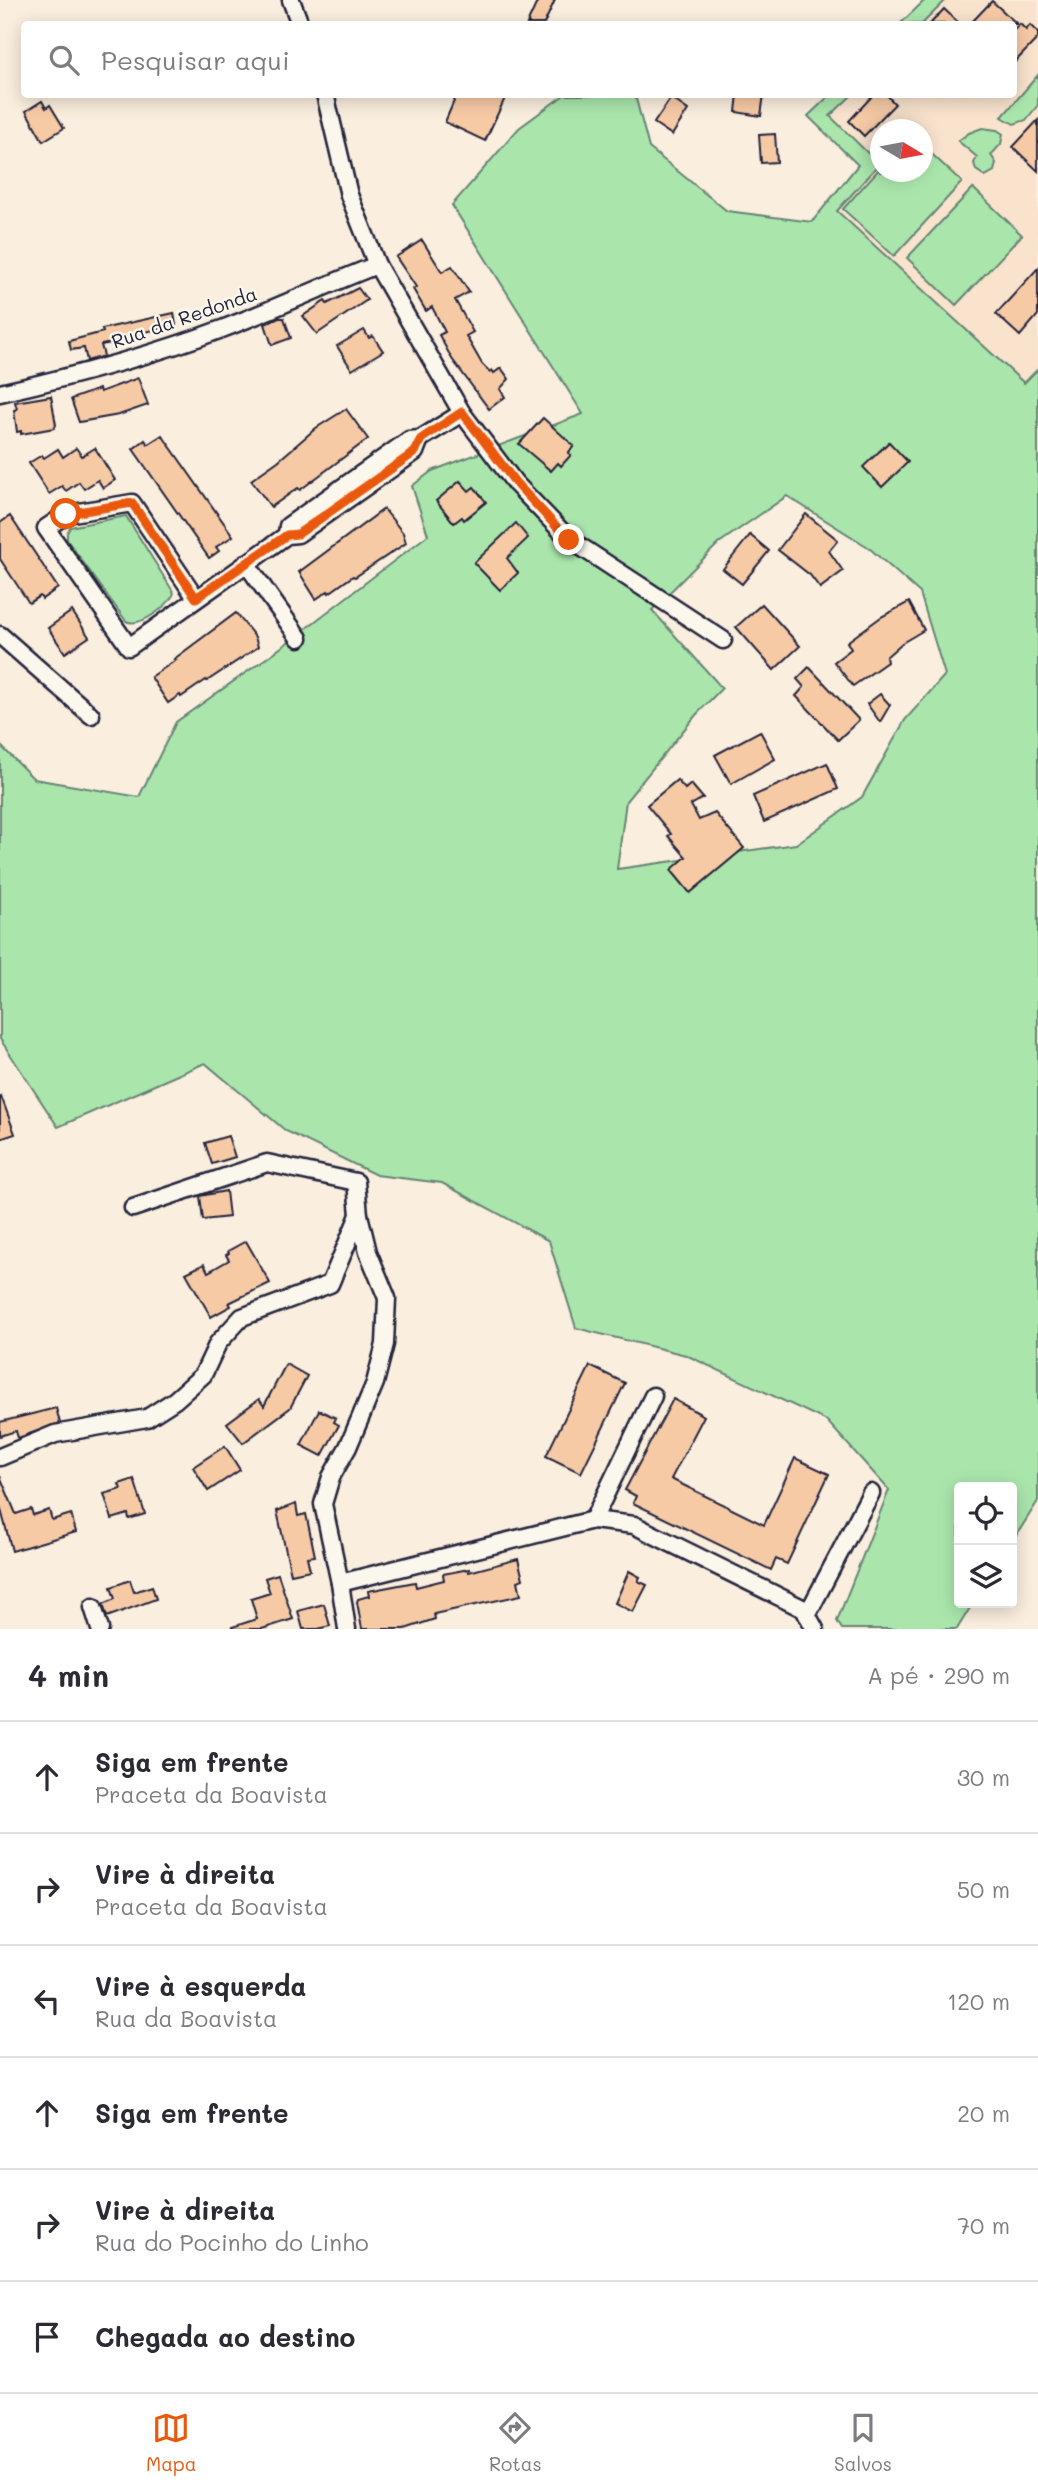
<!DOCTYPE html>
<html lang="pt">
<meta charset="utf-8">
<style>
:root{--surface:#fff;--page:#f2f2f3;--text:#2b2b33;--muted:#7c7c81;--line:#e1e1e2;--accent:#ea580c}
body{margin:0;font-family:Mali,sans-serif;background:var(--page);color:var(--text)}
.controls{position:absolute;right:21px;bottom:21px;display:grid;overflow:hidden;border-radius:7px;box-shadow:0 4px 18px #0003}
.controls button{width:63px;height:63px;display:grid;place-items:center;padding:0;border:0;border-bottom:2px solid var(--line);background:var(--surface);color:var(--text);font:35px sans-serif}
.compass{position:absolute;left:870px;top:119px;width:63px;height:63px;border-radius:50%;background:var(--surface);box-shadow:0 4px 18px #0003;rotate:100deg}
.stop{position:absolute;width:21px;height:21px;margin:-16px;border:5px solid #ea580c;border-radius:50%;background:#fff}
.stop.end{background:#ea580c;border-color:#fff;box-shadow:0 2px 7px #0008}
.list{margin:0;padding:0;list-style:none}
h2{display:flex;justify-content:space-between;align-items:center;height:91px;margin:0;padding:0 28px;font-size:30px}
h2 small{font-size:23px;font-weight:400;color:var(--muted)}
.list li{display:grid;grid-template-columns:46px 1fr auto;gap:21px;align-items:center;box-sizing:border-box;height:112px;padding:0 28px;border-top:2px solid var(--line)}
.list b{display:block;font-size:26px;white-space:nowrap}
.list p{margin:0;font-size:23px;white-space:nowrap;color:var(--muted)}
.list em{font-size:23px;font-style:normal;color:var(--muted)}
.icon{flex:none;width:38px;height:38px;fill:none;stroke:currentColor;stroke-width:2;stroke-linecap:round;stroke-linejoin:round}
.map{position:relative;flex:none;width:1038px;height:1629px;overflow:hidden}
.search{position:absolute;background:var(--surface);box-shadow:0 4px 18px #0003;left:21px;right:21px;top:21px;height:77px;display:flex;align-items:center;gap:18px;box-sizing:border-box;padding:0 24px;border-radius:7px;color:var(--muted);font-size:26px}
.sheet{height:763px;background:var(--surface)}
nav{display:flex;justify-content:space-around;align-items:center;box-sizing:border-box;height:98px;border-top:2px solid var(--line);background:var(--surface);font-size:19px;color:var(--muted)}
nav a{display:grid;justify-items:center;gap:4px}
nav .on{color:var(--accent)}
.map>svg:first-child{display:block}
.built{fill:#f9e3cd;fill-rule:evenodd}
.green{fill:#aae6ac;stroke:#668474;stroke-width:2;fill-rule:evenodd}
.building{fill:#f7caa6;stroke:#22223b;stroke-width:2}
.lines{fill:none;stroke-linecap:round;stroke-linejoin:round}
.street-casing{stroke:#22223b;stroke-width:21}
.street{stroke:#fbf7ec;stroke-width:16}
.route{stroke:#ea580c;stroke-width:9}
.labels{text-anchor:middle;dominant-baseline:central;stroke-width:5;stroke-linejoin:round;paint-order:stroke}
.street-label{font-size:19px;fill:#22223b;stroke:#fbf7ec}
</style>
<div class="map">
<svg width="1038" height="1629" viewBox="0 0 1038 1629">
<rect width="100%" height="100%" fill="#faeede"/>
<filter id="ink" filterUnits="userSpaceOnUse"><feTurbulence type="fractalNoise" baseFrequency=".0143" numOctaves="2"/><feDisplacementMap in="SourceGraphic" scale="14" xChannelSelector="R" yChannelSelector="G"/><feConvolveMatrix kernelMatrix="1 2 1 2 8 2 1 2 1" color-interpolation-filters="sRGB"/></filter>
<g filter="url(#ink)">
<path class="built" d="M925 0H1038V411L1030 415 812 222 858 165 808 116 830 95 1014 94V24H900ZM880 130H922V172H880Z"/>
<g class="green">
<path d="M925 0H946L922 24H900Z"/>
<path d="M1038 75V105L1026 120 1014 124 1002 117Z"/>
<path d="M564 95H635L649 148 727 211 812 222 858 165 808 116 830 95H852L830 116 879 164 837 211 1024 383 1038 369V1501L1012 1542V1487H959V1603H973L957 1629H842L837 1621 889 1490 827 1421 686 1355 576 1328 549 1241 442 1183 376 1175 286 1131 205 1063 58 1127 0 1039V745L34 779 139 797 176 722 275 652 428 535 412 486 432 471 583 414 452 205 519 128ZM787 496 868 547 920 593 945 675 905 720 862 797 796 844 617 869 626 801 696 715 722 688 652 610 719 543Z"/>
<path d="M982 128 997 130 1003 134 1001 144 991 155 996 163 994 171 985 176 976 170 974 163 977 157 958 141 969 133Z"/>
<path d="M923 146 962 182 894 256 843 209 880 168V172H922Z"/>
<path d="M973 188 1022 235 956 305 907 258Z"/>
<path d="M126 516 174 593C169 606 140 628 126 621L67 540V533L70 527Z"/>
</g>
<g class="building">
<path d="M538 0H555L544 24H527Z"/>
<path d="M992 1 1017 24H970Z"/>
<path d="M944 9 960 24H930Z"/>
<path d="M1020 24 1026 30 1030 25 1038 33V38L1013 64V31Z"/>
<path d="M457 94H507L485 141 445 122Z"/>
<path d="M738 94H764L761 116 736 112Z"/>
<path d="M874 94H886L895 104 864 136 849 121Z"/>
<path d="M671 98 688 110 672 135 654 123Z"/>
<path d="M42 101 46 108 50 105 64 128 43 141 26 111Z"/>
<path d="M1038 120V171L1013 147Z"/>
<path d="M775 134 777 162 761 163 759 135Z"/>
<path d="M422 240 442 272 452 266 469 292 455 300 473 332 466 336 482 364 490 372 492 370 494 373 501 368 509 379 500 389 505 397 489 409 452 359 439 335 445 332 432 307 426 311 413 289 416 287 396 257Z"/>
<path d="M1038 268V315L1020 336 996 314Z"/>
<path d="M358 288 367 300 317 334 303 316 325 301 327 304Z"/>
<path d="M174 313 176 325 127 336 128 340 101 345 104 356 87 361 84 348 71 350 69 341 103 332 102 329Z"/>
<path d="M279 318H284L291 338 272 345 265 324Z"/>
<path d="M364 330 369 338 373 336 383 351 352 370 337 346Z"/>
<path d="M138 378 148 405 119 415 79 422 71 399 99 389 100 392Z"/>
<path d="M51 396 56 425 54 428 21 434V431L17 432 14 410 17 409 15 402Z"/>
<path d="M346 409 368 439 300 490 298 488 271 507 251 480 278 461 316 428Z"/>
<path d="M543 418 574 446 568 453 571 455 561 466 558 463 551 471 519 444Z"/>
<path d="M162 435 233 536 216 547 219 551 209 558 133 449 145 440 148 444Z"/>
<path d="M889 442 908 462 882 487 863 467Z"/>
<path d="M76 448 82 456 95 448 115 480 103 488 98 480 84 489 79 482 66 491 62 486 49 494 29 463 42 455 44 458 58 449 63 457Z"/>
<path d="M460 481 469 491 474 487 486 502 464 520 462 517 454 523 436 501Z"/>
<path d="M384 509 403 533 406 543 355 577 353 576 329 593 328 591 316 599 299 572Z"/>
<path d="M806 514 838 540 829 551 843 571 820 588 810 575 778 550Z"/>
<path d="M10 516 58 588 42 599 40 596 29 603 0 559V523Z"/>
<path d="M516 523 528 538 507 558 518 573 500 590 474 563Z"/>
<path d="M750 535 769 551 742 584 723 569Z"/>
<path d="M909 602 924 630 902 643 886 657 887 662 853 686 834 662 851 649 847 642 881 617Z"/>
<path d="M762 604 800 646 774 670 736 627Z"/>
<path d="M72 611 89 637 65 653 48 628Z"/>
<path d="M236 613 255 637 258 647 207 681 206 680 181 697 180 695 168 703 151 677 176 660 174 659Z"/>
<path d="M809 667 859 720 838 740 796 696 804 687 797 679Z"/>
<path d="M880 694 890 705 880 722 867 704Z"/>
<path d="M760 731 775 759 731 784 715 755Z"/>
<path d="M827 763 838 789 764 822 753 796Z"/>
<path d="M677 780 685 789 691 784 703 798 691 805 699 820 715 813 744 848 690 893 671 870 686 857 668 836 671 834 647 805Z"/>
<path d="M1 1096 15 1134 0 1139V1097Z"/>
<path d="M228 1136 235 1157 212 1164 205 1143Z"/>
<path d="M226 1191 229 1217 203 1220 200 1196Z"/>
<path d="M246 1241 270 1283 229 1303 231 1306 211 1317 186 1273 204 1264 208 1272 229 1260 226 1255 229 1253 228 1251Z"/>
<path d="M286 1364 307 1376 290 1408 243 1443 227 1423 259 1399 264 1406Z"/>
<path d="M590 1366 625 1383 581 1473 546 1456Z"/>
<path d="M673 1399 704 1416 671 1479 764 1525 795 1458 829 1474 787 1564 776 1559 771 1570 633 1503 636 1496 625 1490Z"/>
<path d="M56 1408 60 1423 18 1438 16 1431 0 1436V1422Z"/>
<path d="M319 1410 336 1418 334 1422 339 1425 322 1456 301 1445Z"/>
<path d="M225 1446 240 1470 208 1491 193 1467Z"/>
<path d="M0 1476 16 1514 31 1509 33 1515 49 1510 52 1520 71 1514 76 1532 12 1551 0 1506Z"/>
<path d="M134 1479 145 1514 129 1519 128 1514 112 1519 104 1494 121 1489 119 1484Z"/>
<path d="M296 1504 298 1516 306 1514 315 1556 307 1557 310 1570 291 1574 277 1511Z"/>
<path d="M518 1559 523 1579 518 1581 521 1595 434 1614 435 1619 405 1629H362L357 1602 358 1599 369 1596 368 1591 415 1582 416 1587 444 1580 443 1574 469 1569V1572Z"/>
<path d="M629 1571 640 1577 638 1581 647 1585 633 1612 615 1603Z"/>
<path d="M278 1574 293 1619 262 1629H233L232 1627 257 1619 251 1599 270 1593 265 1578Z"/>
<path d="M130 1580 134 1592 152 1586 156 1599 107 1617 103 1604 115 1599 111 1587Z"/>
<path d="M324 1604 330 1626 318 1629H303L298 1611Z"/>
</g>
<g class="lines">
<defs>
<g id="street">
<path d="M291 0 300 24"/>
<path d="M325 94 349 195 377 265 462 413 515 483 569 539 723 640"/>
<path d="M0 393C75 376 150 356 222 329 275 309 325 285 377 265"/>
<path d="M287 535 288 526 409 440 420 439 462 413"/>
<path d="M246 563 299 638"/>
<path d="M196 598 132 503 67 514 46 528 129 647 287 535 298 534 415 452 420 439"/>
<path d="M0 635 91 715"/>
<path d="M133 1208 267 1163 356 1182 359 1215 368 1252 387 1298 385 1344 375 1383 348 1447 331 1477 323 1504 340 1583 347 1629"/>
<path d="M0 1457 55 1434 147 1418 175 1400 203 1375 218 1343 242 1317 330 1284 359 1215"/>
<path d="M593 1520 653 1396"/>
<path d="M340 1583 593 1520 634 1525 804 1609 815 1629"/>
<path d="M93 1607 100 1629"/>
<path d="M807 1615 871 1493"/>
</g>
</defs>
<use href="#street" class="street-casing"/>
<use href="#street" class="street"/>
</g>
</g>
<g class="lines" filter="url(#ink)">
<path class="route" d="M66 514 132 503 196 598 287 535 298 534 415 452 421 439 462 412 515 482 569 540"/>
</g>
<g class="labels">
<g class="street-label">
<text transform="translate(184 317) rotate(-19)">Rua da Redonda</text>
</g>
</g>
</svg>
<div class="controls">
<button><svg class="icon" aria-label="locate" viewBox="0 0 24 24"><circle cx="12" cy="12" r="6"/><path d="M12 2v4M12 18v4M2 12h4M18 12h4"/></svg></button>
<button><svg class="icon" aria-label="layers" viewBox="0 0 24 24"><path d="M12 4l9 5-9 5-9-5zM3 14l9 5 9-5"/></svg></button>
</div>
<svg class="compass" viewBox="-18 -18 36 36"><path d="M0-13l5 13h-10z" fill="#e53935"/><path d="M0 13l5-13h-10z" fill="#7c7c81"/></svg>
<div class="stop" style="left:66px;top:514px"></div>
<div class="stop end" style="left:569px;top:540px"></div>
<div class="search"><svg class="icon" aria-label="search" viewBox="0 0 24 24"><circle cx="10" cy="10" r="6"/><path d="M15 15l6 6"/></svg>Pesquisar aqui</div>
</div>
<section class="sheet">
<h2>4 min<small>A pé · 290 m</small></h2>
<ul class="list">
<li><svg class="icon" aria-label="ahead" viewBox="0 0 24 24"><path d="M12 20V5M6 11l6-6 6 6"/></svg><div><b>Siga em frente</b><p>Praceta da Boavista</p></div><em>30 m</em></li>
<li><svg class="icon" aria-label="right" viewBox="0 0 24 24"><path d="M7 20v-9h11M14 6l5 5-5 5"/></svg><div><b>Vire à direita</b><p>Praceta da Boavista</p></div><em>50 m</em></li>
<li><svg class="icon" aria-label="left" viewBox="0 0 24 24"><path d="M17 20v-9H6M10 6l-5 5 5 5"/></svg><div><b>Vire à esquerda</b><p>Rua da Boavista</p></div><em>120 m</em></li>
<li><svg class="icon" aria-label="ahead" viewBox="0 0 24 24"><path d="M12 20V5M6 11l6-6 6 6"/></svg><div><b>Siga em frente</b></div><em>20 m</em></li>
<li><svg class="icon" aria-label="right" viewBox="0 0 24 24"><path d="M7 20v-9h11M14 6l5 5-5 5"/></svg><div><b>Vire à direita</b><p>Rua do Pocinho do Linho</p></div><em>70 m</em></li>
<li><svg class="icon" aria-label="arrive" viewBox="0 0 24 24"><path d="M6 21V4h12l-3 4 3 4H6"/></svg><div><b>Chegada ao destino</b></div></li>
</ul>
</section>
<nav>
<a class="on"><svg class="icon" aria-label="map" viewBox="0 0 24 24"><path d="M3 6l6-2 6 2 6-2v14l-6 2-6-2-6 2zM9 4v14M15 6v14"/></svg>Mapa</a>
<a><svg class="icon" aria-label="directions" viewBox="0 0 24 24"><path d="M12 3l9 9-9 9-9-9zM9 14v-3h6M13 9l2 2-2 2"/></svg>Rotas</a>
<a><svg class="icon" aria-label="saved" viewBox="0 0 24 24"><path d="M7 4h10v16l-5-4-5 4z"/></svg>Salvos</a>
</nav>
